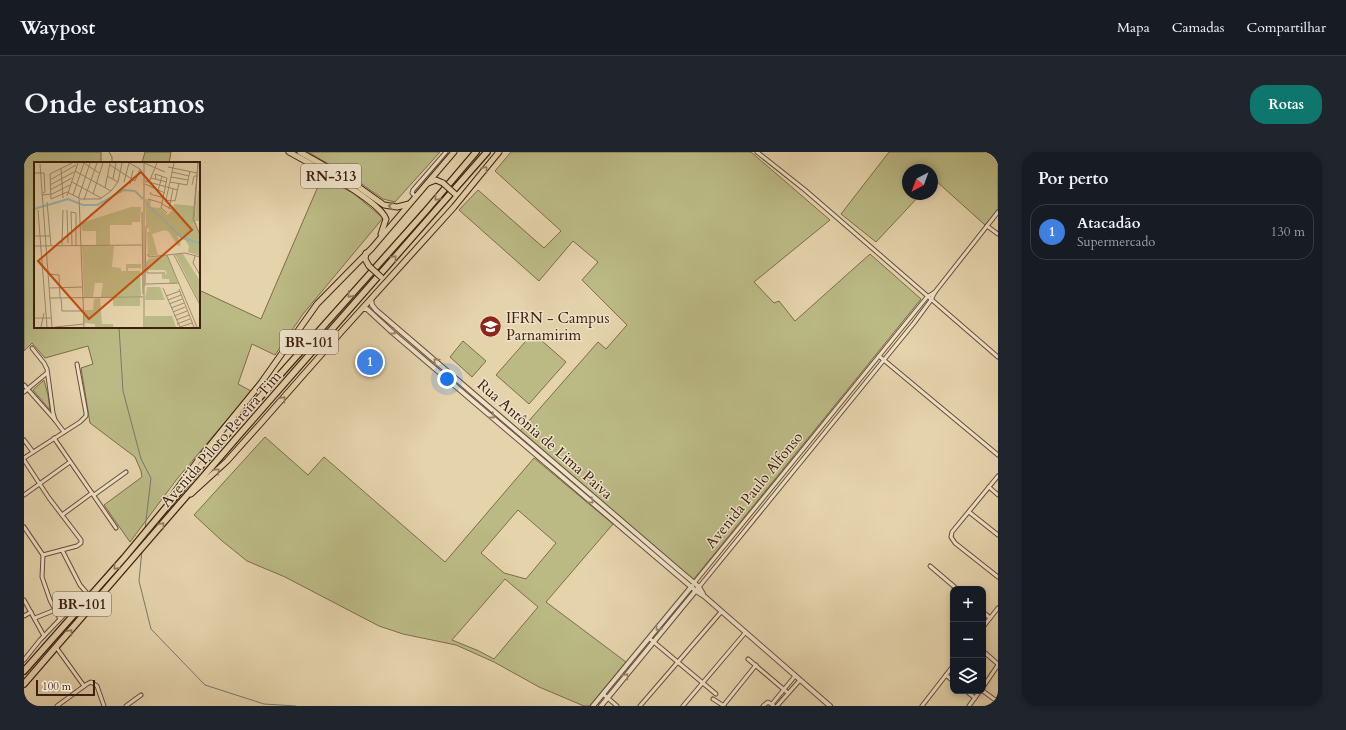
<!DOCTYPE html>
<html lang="pt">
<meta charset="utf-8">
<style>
:root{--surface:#171b24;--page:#20242c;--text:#f1f3f6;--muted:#9ea1a6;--line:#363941;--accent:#0f766e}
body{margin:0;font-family:Cardo,serif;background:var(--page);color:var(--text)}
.controls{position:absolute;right:12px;bottom:12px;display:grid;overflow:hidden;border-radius:8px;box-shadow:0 2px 6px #0003}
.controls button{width:36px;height:36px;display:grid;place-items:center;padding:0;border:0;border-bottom:1px solid var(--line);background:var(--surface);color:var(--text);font:20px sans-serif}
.compass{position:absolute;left:878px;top:12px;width:36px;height:36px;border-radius:50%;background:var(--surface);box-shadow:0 2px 6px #0003;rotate:221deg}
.scale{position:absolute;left:12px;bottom:10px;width:59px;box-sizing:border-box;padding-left:4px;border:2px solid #3d2010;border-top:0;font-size:11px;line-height:14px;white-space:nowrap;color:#3d2010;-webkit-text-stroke:3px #eee2c9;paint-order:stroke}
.you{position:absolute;left:423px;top:227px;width:14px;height:14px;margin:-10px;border:3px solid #fff;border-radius:50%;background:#1a73e8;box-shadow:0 0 0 6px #1a73e833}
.badge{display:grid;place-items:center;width:26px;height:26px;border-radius:50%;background:var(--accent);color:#fff;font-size:13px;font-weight:700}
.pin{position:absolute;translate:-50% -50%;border:2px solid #fff;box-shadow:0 1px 4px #0006}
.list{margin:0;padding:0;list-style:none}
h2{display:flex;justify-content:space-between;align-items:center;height:52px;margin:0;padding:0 16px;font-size:17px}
h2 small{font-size:13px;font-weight:400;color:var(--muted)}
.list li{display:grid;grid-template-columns:26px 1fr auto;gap:12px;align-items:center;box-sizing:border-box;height:56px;margin:0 8px 8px;padding:0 8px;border:1px solid var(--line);border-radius:16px}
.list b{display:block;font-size:15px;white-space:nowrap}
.list p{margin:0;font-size:13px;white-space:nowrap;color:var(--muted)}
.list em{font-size:13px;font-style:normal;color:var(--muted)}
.icon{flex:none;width:22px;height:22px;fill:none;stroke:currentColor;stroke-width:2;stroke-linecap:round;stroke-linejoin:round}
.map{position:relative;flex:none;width:974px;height:554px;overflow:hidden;border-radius:16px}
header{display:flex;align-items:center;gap:24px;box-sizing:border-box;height:56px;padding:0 20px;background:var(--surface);border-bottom:1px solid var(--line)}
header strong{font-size:19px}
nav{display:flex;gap:22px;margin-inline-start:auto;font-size:14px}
.intro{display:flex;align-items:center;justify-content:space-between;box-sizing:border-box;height:96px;padding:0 24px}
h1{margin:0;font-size:28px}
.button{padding:10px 18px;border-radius:16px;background:var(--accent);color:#fff;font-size:14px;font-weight:700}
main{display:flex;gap:24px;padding:0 24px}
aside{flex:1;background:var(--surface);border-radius:16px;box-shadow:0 2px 6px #0003}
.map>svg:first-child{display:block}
.green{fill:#bbba85;stroke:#7c6d4a;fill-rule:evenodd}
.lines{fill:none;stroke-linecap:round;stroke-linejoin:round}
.stream{stroke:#757972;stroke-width:1}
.minor-casing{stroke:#674d37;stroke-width:5}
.tertiary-casing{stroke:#674d37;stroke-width:6}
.primary-casing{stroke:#3d2010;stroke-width:7}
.trunk-casing{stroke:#3d2010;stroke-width:8}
.minor{stroke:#eee2c9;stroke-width:3}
.tertiary{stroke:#eee2c9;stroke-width:4}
.primary{stroke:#e5d3ac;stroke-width:5}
.trunk{stroke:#e5d3ac;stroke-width:5.5}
.primary-bridge-casing{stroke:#3d2010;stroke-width:7;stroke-linecap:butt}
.primary-bridge{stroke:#e5d3ac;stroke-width:5}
.oneway{stroke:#917a5e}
.oneway2{stroke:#96816c}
.labels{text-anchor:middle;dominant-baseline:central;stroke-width:3;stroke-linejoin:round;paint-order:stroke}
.shield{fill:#eee2c9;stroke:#725a48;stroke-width:1}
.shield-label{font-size:14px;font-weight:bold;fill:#3d2010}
.poi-label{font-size:15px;fill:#3d2010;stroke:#eee2c9;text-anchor:start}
.street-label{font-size:15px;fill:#3d2010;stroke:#eee2c9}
.inset-river{fill:none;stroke:#9ab5b4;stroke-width:2}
.inset-road{fill:none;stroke:#a28b6e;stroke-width:1}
.view{fill:#c64e0d;fill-opacity:0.15;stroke:#c64e0d;stroke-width:2}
.inset-edge{fill:none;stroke:#3d2010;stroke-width:2}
</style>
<header>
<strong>Waypost</strong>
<nav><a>Mapa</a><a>Camadas</a><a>Compartilhar</a></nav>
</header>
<div class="intro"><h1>Onde estamos</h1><a class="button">Rotas</a></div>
<main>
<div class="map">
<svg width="974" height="554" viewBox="0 0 974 554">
<rect width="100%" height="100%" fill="#e5d3ac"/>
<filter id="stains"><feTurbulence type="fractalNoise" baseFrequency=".005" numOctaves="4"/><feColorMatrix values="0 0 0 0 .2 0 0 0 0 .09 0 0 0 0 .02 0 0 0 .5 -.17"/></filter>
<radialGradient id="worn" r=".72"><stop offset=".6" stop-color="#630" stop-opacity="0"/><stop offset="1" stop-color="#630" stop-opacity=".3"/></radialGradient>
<g class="green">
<path d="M0 0H77V11H11V175H175V138L237 167 298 25 329 41 359 66 279 162 251 203 228 192 214 232 227 239 153 327 106 390 80 353 118 325 117 319 111 305 66 271 57 216 69 212 64 194 21 206 8 191 0 199Z"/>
<path d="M121 0H147L145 11H118Z"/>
<path d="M284 0H416L371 50 359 47 332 28Z"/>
<path d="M487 0H727L806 68 730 130 750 151 755 149 771 169 846 102 897 147 669 428 496 279 574 190 582 197 603 173 558 128 574 110 549 89 515 129 435 58 454 38 520 96 537 79 471 19Z"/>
<path d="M865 0H974V58L961 73 911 28 908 30V18H884V42H897L852 90 817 62Z"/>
<path d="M509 181 542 210 505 252 472 223Z"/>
<path d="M439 189 462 209 448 225 426 205Z"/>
<path d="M20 228 24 243 26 258 9 238Z"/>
<path d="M241 285 284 323 300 305 421 410 510 306 589 372 522 450 602 510 566 554H560L515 535 470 510 432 493 379 482 355 474 261 425 223 409 197 388 170 363ZM494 358 532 391 502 427 480 421 457 401ZM481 427 514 455 470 507 455 499 428 488Z"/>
</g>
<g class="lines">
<g class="stream">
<path d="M85 0 88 5V11"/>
<path d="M95 175 99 239 117 307 127 326 121 377"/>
<path d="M118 398 115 429 127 477 181 533 240 552 272 554"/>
</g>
<defs>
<g id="minor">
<path d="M733 0 781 38 974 205"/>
<path d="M391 44 388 41 389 38 422 0"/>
<path d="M963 74 974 82"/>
<path d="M8 196 20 211 23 217 29 261 31 268 40 280"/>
<path d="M855 204 974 303"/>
<path d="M0 233 31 268"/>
<path d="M0 240 23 221"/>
<path d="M30 286 92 376"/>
<path d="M0 288 9 300"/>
<path d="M0 306 56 270 62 264V261L53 212"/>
<path d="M0 308 25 346 57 388V391L53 394 19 403"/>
<path d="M974 324 928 380 927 385 931 391 974 425"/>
<path d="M965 335 974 343"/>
<path d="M0 343 46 310"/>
<path d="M70 343 102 320"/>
<path d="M945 360 974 383"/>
<path d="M38 363 68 341"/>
<path d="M0 375 19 403 18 425 26 448 36 467"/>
<path d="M906 414 933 437"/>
<path d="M670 431 903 145 911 140"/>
<path d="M675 435 890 171 907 148 911 140 974 60"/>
<path d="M0 448 20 484"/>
<path d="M959 460 966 466"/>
<path d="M0 464 7 460"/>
<path d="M11 466 31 458"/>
<path d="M959 475 974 456"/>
<path d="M625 486 692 542"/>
<path d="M32 495 60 534"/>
<path d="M959 499 974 512"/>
<path d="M724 507 764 541"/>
<path d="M0 508 16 488 62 440 56 433 38 398"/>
<path d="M922 523 929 529"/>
<path d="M959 535 974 513"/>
<path d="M942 539 951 546"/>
<path d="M959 539 974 550"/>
<path d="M579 542 593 554"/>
<path d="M689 547 700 554"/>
<path d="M748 552 771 524"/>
<path d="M33 554 63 532 67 530 73 534 80 554"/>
<path d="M102 554 117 543"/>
<path d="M616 554 697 460"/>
<path d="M659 554 721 481"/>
<path d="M699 554 732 513"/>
<path d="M739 554 744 550 750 554"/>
<path d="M753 554 776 528"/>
<path d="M898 554 929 514"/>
<path d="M945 554 956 539"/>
</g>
<g id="tertiary">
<path d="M347 147 348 153 352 158 656 419 675 435 679 442"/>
<path d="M339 157H343L369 181 672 439 680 444 806 554"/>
<path d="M569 554 668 434"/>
<path d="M577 554 673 437"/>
</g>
<g id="primary">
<path d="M265 0C285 11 355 48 362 67L357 82"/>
<path d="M276 0 322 26 360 53 373 55 385 52"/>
<path d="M404 31 412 28 419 31"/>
<path d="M342 101 341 107 345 114"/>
<path d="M167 342 203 309 237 271 318 179 430 55 475 0"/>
<path d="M145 348 175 307 237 231 293 152 348 96 430 0"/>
</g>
<g id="trunk">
<path d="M0 519 100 406 205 280 401 60 452 0"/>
<path d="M0 532 216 282 463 0"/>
</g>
</defs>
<use href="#minor" class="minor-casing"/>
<use href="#tertiary" class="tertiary-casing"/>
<use href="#primary" class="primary-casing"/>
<use href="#trunk" class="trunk-casing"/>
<use href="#minor" class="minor"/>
<use href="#tertiary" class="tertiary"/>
<use href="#primary" class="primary"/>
<use href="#trunk" class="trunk"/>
<defs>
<g id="primary-bridge">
<path d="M419 31 431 42"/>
<path d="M345 114 357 125"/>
</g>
</defs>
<use href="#primary-bridge" class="primary-bridge-casing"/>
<use href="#primary-bridge" class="primary-bridge"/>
</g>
<defs><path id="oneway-chevron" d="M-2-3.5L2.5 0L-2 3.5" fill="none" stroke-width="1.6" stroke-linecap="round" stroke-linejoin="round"/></defs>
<g class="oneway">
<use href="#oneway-chevron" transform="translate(461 17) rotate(-50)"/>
<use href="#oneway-chevron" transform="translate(413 46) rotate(131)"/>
<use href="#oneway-chevron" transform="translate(367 54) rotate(-173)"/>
<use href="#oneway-chevron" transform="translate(370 106) rotate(-49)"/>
<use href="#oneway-chevron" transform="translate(326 143) rotate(132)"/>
<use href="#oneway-chevron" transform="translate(259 247) rotate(-49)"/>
<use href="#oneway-chevron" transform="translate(193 319) rotate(-44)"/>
<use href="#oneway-chevron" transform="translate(138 373) rotate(-49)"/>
<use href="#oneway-chevron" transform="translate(92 415) rotate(132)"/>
<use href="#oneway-chevron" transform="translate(46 480) rotate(-49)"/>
</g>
<g class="oneway2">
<use href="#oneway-chevron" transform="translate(369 180) rotate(41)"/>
<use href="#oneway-chevron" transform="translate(412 209) rotate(-139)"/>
<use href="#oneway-chevron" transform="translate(468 264) rotate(40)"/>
<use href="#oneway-chevron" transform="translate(567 349) rotate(41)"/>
<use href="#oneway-chevron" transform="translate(634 476) rotate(129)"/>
<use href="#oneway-chevron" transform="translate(602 524) rotate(-51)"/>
</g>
<defs>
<symbol id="university-disc" viewBox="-11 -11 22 22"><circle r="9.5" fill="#8f2418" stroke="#eee2c9"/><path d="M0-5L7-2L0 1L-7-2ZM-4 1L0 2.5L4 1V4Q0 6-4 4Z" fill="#fff"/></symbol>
</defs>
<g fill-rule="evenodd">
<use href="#university-disc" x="454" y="162" width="25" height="25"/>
</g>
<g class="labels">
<g class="shield">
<rect x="277" y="12" width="60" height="24" rx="3"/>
<rect x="256" y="178" width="58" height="24" rx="3"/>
<rect x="29" y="440" width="58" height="24" rx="3"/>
</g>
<g class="shield-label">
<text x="307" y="24">RN-313</text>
<text x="285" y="190">BR-101</text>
<text x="58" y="452">BR-101</text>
</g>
<g class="poi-label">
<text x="482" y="166">IFRN - Campus<tspan x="482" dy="17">Parnamirim</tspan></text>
</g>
<g class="street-label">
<text transform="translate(197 287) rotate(-49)">Avenida Piloto Pereira Tim</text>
<text transform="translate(521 287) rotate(41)">Rua Antônia de Lima Paiva</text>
<text transform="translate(730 338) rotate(-51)">Avenida Paulo Alfonso</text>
</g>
</g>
<g transform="translate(10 10)">
<rect width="166" height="166" fill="#e5d3ac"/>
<path d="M164 29H166V59H161ZM111 37 117 38 116 45 126 46 133 53 139 48 140 42 160 44 159 61 166 74V94L154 90 155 84 149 74H143L147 83 144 84 135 70 131 68 118 72 124 93 114 94 113 70 116 69 112 64ZM97 45H107L106 60H98V63H76V83H62V69H48L47 61ZM48 84H80L78 105 87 106V109H92V102H107V106H94V109H106L107 135H67L69 121H61L59 135H50ZM141 92H149L166 119V142ZM133 93 144 121 136 122 134 113 135 117H128V112H133L131 108H114V97ZM113 125H126L131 138H111ZM66 136 68 162H79V165H61V162L50 161V148H59L60 137ZM79 136H106V144H79ZM111 154H138L142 165H111Z" fill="#bbba85"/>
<path class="inset-river" d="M112 41 148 76 166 81M14 43 34 37 49 43H63L90 28 101 29 109 37M0 47 13 43"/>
<path class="inset-road" d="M38 1 16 12 17 37 33 30 45 36M50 1 65 11M95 1 106 7 109 12M110 1 131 10M164 1 159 58 166 73M164 1 160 58 166 73M6 2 18 165M76 3 101 19 106 7M134 5 163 11M27 6 29 36M41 9 77 29M138 10 155 14M0 11H10L11 30 9 31M73 14 84 20M137 15 154 18M117 16 133 20M79 17 82 1M122 17 121 12 133 16 127 46 133 51M16 18 42 3M111 19 144 28M38 20 67 36M90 20 95 1M115 20 123 1M136 20 153 23 156 9M96 22 99 8M111 22 131 31M16 23 40 10M158 23 160 14H163M71 26 76 1M16 28 38 16M124 29 128 14M117 30 116 32 130 36M59 32 69 1M8 33 18 32 36 23M39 33 50 1M33 34 44 1M46 37H66L77 29 84 20 88 1M114 37 128 41M50 38 63 1M131 38 141 39 145 21M132 38 140 1M13 40 17 84M128 42 139 48M135 47 139 27M4 48 13 165M33 48 34 81M37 50 42 51V83M37 50 38 83M108 50 109 132M0 74H16M28 83 29 48M0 84 108 83M113 92 115 95 151 91 166 95M133 93 163 165M140 93 166 143M161 94 159 101 166 113M113 99V111H131M14 112 25 113 26 136M112 122 145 121M111 124 112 64M15 126 49 125M129 126 146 165M145 127 160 165M132 134 146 129M15 136 109 135M27 136 28 149H49M49 136 50 165M49 137 45 34 56 1M134 138 147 133M135 142 148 137M137 146 150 141M139 150 151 145M140 154 153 149M0 156H17M142 158 155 153M143 162 156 157M7 165 10 151M21 165 50 162M110 165V1M146 165 158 161"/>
<path class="view" d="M107 10 158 68 55 157 4 99Z"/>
<rect width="166" height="166" class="inset-edge"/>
</g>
<rect width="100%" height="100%" filter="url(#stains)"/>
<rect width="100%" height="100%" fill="url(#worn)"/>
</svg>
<div class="controls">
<button>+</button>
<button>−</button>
<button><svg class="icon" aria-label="layers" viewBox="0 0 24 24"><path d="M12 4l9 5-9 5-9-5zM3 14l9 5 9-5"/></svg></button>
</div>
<svg class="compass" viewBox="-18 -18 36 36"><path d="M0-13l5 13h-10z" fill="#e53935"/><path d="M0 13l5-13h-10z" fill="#9ea1a6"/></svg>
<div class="scale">100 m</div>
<div class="you"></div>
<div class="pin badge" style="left:346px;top:210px;background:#3f7fe0">1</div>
</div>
<aside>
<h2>Por perto<small></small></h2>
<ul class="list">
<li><span class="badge" style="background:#3f7fe0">1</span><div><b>Atacadão</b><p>Supermercado</p></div><em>130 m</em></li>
</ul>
</aside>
</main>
